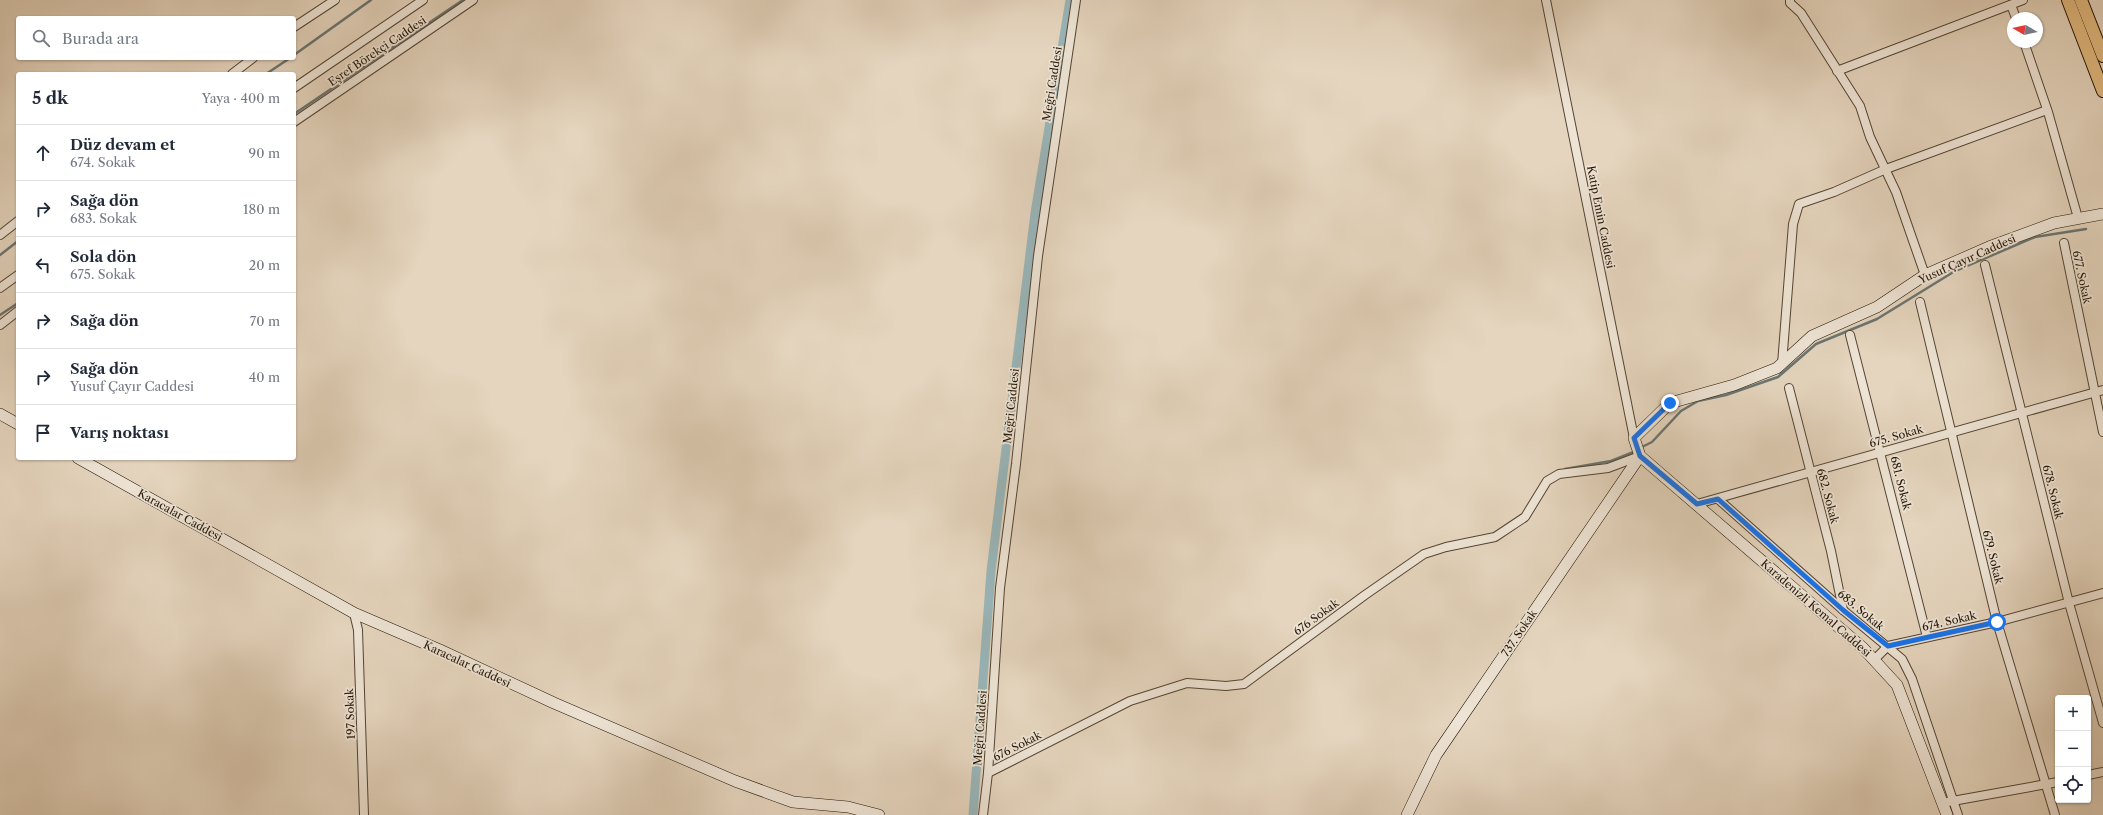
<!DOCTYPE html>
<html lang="tr">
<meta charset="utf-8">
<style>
:root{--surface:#fff;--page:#f6f6f7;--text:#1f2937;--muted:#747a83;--line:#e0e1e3}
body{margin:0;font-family:"Libre Caslon Text",serif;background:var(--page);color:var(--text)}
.controls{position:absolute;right:12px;bottom:12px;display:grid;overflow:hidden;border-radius:4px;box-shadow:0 1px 3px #0004}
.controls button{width:36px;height:36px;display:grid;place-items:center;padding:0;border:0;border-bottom:1px solid var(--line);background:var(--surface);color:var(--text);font:20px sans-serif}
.compass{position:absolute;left:2007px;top:12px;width:36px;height:36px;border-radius:50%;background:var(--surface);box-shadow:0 1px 3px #0004;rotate:279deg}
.stop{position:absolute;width:12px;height:12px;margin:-9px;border:3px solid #1a73e8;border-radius:50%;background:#fff}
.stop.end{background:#1a73e8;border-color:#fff;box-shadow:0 1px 4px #0008}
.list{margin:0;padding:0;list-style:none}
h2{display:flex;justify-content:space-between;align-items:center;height:52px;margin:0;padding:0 16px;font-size:17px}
h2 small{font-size:13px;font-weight:400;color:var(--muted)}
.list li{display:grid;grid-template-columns:26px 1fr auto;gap:12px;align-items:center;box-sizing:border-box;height:56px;padding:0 16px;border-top:1px solid var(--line)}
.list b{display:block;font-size:15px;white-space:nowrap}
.list p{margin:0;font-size:13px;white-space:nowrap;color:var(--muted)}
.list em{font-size:13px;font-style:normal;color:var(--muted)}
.icon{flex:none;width:22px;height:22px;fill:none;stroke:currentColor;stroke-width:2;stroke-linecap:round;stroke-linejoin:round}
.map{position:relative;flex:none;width:2103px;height:815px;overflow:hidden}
.search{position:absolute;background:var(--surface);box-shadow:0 1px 3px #0004;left:16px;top:16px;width:280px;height:44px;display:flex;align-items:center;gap:10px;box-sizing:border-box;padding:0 14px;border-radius:4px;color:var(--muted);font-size:15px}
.panel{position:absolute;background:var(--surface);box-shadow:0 1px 3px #0004;left:16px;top:72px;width:280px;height:388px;border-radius:4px}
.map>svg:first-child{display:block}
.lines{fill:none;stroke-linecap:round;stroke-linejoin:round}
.stream{stroke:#6a7572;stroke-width:2.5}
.canal{stroke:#99b6ba;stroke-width:9}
.street-casing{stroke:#544433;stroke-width:10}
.secondary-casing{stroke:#231405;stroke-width:12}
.primary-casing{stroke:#231405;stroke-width:14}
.street{stroke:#eee4d5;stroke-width:8}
.secondary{stroke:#eee4d5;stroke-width:11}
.primary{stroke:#e2ba7f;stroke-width:12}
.route{stroke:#1a73e8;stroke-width:5}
.labels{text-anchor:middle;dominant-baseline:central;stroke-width:3.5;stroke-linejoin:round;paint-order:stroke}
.street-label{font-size:11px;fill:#231405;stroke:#eee4d5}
</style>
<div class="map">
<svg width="2103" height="815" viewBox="0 0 2103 815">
<rect width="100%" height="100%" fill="#e5d5be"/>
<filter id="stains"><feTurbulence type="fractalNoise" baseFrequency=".005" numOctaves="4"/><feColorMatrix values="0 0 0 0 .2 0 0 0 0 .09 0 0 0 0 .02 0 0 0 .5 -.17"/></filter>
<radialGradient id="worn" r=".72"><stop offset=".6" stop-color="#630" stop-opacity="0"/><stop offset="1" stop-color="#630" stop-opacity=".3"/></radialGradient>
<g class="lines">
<g class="stream">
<path d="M294 55 371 0"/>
<path d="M266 74 290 58"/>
<path d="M294 114 463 0"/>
<path d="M0 255 18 241"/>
<path d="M0 315 18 303"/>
<path d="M1640 448 1652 442 1681 411 1698 401 1726 395 1778 377 1816 344 1877 319 1955 271 2035 237 2086 229"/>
<path d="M1565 469 1611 461 1636 451"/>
</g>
<path class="canal" d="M973 815 991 571 1035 213 1070 0"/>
<defs>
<g id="street">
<path d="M1546 0 1634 438"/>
<path d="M1790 0V3L1801 13 1860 106 1870 137 1896 192 1925 275"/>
<path d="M2011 5 2016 18"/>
<path d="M294 27 335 0"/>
<path d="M2024 42 2048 112 2078 218"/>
<path d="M1837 71 2023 0"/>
<path d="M232 74 253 58"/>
<path d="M294 88 423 0"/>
<path d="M294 122 473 0"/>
<path d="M0 235 18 221"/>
<path d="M2064 243 2103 432"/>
<path d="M1985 265 2069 603 2103 723"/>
<path d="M0 288 18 275"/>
<path d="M1920 302 1997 622 2055 815"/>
<path d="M0 325 18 311"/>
<path d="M1850 335 1927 637"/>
<path d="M1782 364 1793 224 1799 204 1834 192 1886 169 2047 110"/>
<path d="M1789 388 1831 551 1843 610"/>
<path d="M1718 499 1843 610 1902 659 1912 679 1958 815"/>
<path d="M1697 504 2103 390"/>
<path d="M354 613 358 630 364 815"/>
<path d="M1874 660 1888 646 1997 622 2103 593"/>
<path d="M988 773 1130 701 1187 683 1226 686 1244 684 1365 595 1424 554 1446 547 1495 537 1525 517 1547 481 1559 474 1608 468 1640 456"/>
<path d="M2088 775 2103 772"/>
<path d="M1947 802 2058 782"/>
<path d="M983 815 988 773 1000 588 1016 464 1038 256 1076 0"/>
</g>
<g id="secondary">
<path d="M0 414 18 424"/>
<path d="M78 458 354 613 440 650 554 703 735 781 793 802 848 807 879 815"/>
<path d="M1407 815 1436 755 1640 456"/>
<path d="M1947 815 1897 685 1863 648 1640 456 1634 438 1670 403 1734 385 1777 368 1812 336 1877 307 1925 275 1989 247 2054 223 2103 214"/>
</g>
<g id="primary">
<path d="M2068 0 2103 91"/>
<path d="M2081 0 2103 56"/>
</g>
</defs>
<use href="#street" class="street-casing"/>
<use href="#secondary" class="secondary-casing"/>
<use href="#primary" class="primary-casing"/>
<use href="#street" class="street"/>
<use href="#secondary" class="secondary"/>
<use href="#primary" class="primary"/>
</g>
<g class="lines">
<path class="route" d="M1670 403 1634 438 1640 456 1697 504 1718 499 1843 610 1888 646 1997 622"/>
</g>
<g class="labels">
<g class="street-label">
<text transform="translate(377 51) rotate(-34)">Eşref Börekçi Caddesi</text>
<text transform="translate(1052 84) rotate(-81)">Meğri Caddesi</text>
<text transform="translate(1601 217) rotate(79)">Katip Emin Caddesi</text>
<text transform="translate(1967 259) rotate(-24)">Yusuf Çayır Caddesi</text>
<text transform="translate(2082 277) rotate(78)">677. Sokak</text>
<text transform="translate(1011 406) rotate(-84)">Meğri Caddesi</text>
<text transform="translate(1896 436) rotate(-16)">675. Sokak</text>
<text transform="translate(1901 483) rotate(76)">681. Sokak</text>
<text transform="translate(2053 492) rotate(76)">678. Sokak</text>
<text transform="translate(1828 496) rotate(75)">682. Sokak</text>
<text transform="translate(180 515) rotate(29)">Karacalar Caddesi</text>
<text transform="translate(1993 557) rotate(76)">679. Sokak</text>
<text transform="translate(1816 608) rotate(41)">Karadenizli Kemal Caddesi</text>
<text transform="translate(1861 610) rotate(40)">683. Sokak</text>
<text transform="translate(1316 617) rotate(-36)">676 Sokak</text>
<text transform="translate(1949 621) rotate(-13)">674. Sokak</text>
<text transform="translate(1519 633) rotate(-56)">737. Sokak</text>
<text transform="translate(467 664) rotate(25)">Karacalar Caddesi</text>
<text transform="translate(350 714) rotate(-92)">197 Sokak</text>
<text transform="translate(980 728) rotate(-86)">Meğri Caddesi</text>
<text transform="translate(1017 746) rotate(-27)">676 Sokak</text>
</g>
</g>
<rect width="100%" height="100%" filter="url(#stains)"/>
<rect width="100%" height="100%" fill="url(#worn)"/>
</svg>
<div class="controls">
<button>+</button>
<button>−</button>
<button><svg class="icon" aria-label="locate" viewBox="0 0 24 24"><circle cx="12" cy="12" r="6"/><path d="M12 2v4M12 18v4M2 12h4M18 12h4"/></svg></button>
</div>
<svg class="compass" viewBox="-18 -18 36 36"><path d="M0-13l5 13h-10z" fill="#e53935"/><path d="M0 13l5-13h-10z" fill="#747a83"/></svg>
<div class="stop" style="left:1997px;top:622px"></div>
<div class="stop end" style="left:1670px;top:403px"></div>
<div class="search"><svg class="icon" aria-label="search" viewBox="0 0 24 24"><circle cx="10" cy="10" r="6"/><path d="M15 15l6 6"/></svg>Burada ara</div>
<section class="panel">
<h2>5 dk<small>Yaya · 400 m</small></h2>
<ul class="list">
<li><svg class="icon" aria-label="ahead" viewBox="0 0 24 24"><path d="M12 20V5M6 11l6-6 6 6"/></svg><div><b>Düz devam et</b><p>674. Sokak</p></div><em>90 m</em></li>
<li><svg class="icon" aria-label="right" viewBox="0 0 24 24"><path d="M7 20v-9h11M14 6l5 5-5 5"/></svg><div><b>Sağa dön</b><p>683. Sokak</p></div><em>180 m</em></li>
<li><svg class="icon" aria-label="left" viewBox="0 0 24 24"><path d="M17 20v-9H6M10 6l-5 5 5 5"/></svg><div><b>Sola dön</b><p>675. Sokak</p></div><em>20 m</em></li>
<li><svg class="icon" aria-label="right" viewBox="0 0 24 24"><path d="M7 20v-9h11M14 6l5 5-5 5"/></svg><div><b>Sağa dön</b></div><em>70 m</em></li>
<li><svg class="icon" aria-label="right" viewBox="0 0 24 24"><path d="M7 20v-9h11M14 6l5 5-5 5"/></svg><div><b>Sağa dön</b><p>Yusuf Çayır Caddesi</p></div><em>40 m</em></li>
<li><svg class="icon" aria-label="arrive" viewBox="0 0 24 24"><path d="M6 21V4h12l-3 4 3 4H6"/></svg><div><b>Varış noktası</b></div></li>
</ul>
</section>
</div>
